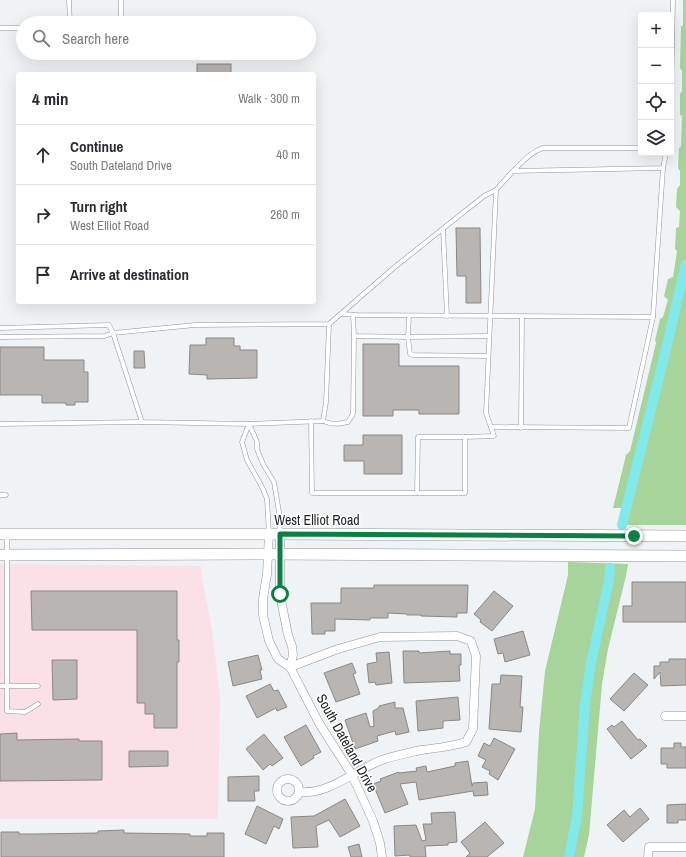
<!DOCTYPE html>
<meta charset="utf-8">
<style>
:root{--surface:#fff;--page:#f7f7f7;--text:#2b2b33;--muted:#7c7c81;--line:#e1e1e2}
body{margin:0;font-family:"Archivo Narrow",sans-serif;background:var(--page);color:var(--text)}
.controls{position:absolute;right:12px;top:12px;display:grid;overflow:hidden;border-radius:4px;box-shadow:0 4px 16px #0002}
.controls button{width:36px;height:36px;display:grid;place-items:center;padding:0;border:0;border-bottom:1px solid var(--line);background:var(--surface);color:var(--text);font:20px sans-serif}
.stop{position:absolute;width:12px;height:12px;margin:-9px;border:3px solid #0b8043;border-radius:50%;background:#fff}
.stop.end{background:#0b8043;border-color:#fff;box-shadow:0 1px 4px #0008}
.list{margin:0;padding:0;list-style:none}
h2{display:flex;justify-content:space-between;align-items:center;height:52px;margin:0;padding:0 16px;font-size:17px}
h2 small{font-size:13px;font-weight:400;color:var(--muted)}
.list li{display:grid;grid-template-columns:26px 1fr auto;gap:12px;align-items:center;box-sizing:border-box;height:60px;padding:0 16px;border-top:1px solid var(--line)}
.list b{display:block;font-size:15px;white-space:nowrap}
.list p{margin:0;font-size:13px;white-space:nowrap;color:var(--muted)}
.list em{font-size:13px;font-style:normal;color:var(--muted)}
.icon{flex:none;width:22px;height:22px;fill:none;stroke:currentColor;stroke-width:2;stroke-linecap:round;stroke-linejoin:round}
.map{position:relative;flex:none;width:686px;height:857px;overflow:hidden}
.search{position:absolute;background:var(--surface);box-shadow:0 4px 16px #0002;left:16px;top:16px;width:300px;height:44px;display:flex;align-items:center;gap:10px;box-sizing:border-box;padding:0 14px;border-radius:22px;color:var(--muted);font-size:15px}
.panel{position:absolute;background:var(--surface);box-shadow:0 4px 16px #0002;left:16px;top:72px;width:300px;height:232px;border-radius:4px}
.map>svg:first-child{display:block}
.commercial{fill:#fbe1e7}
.green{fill:#a6d49b}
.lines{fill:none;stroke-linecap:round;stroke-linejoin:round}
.canal{stroke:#82e9eb;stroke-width:10}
.building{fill:#b8b5b3;stroke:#8a8784}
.service-casing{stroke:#919496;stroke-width:5}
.minor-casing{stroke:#919496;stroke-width:9}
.secondary-casing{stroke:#919496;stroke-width:12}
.service{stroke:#fff;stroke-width:4}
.minor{stroke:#fff;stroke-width:8}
.secondary{stroke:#fff;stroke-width:11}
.route{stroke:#0b8043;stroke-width:5}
.labels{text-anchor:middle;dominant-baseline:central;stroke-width:3;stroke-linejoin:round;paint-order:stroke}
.street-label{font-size:14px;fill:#1f2021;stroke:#fff}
</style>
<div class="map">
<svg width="686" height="857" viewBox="0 0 686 857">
<rect width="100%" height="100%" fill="#f0f3f6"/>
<path class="commercial" d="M0 564 201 566V572L212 629 220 698 218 819H0Z"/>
<g class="green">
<path d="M683 0H686V525H625L629 508H613L626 455 630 451 656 343 655 340 660 319 663 317 668 300 664 296 668 279 673 277 677 251 675 249 676 228 679 227 680 211 676 207 677 189 680 185V171L678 168 679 148 681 146 682 116 680 115V94L682 91V71L680 68 681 27 683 25Z"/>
<path d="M568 562 628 564 626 576 608 649 602 684 589 835 584 857H523L535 809 539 732 545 671 568 575Z"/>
</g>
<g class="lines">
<g class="canal">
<path d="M622 525 666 349 686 264"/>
<path d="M569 857 577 816 585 704 591 663 609 580 610 568"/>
</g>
</g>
<g class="building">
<rect x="197" y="64" width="34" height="10"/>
<path d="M456 228H480L481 303H466V276H457Z"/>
<path d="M206 338H234V346H240V350H257V378L207 379V375L189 374 190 345H206Z"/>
<path d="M363 344H399V366H459V414H419V410H393V416H363Z"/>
<path d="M0 347H44V360H84V372H88V402H75V405H66V403H42V395H0Z"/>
<path d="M134 351H144L145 368H134Z"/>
<path d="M363 435H402V474H364V461H344V445H363Z"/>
<path d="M632 582H686V622H623V606H632Z"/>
<path d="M374 585H468L467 613H457V617L421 616V615H407V614L388 613V618H370V620L335 619V631H325V634H312L311 603H341V588H374Z"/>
<path d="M31 591H177V640H179V662H177V728H154V714H145V703H137V630H32Z"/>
<path d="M494 591 513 606 492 631 480 622 481 620 474 614Z"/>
<path d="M523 631 530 655 505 662 503 653 498 654 494 639Z"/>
<path d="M403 651H419V653L450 651V654H461V665H459L460 681 404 683Z"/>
<path d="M389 652 392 683 376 685 375 682 369 683 367 664 377 662 376 653Z"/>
<path d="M258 655 262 670H260L262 679 233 686 228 662Z"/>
<path d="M669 659H686V685L661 686 660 672 654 679V666H660V662H669Z"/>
<path d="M52 660H77V699L53 700Z"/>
<path d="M352 663 356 673 353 674 360 694 336 702 324 673Z"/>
<path d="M634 673 648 685 624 711 610 699Z"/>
<path d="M501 675 522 676 520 707H523L521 732 489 729 492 684H500Z"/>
<path d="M270 684 274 691 278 690 287 707 277 711 276 708 257 718 246 696Z"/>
<path d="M458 697 460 720 443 721V728L418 731 416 701Z"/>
<path d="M395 702V708H403L409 732 396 735 395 731 377 736 378 741 355 749 345 720 366 713 370 727 374 726 373 711 379 708V706Z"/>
<path d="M622 721 638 740 640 739 647 746 631 759 607 729 612 725 614 727Z"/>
<path d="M306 725 321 752 313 756 314 758 301 766 284 737Z"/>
<path d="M17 733V740L79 739V741H102V780L0 781V734Z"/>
<path d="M264 734 283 758 272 766 270 764 263 770 246 749Z"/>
<path d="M494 738 515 749 498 780 489 774 490 771 482 767 486 760 478 756 484 743 490 746Z"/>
<path d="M674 743H681V747H686V768H667V764H661V748H674Z"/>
<path d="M129 751H168V766L129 767Z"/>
<path d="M468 761 472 786 473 783 487 782 488 795 474 796 473 791 419 800 416 782 400 784 408 804 385 813 373 784 381 781 380 779 399 772V773L417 771 416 768 426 766 427 772 455 766V763Z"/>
<path d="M259 776V791H254L255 801H228V777Z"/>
<path d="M345 799 360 826 340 837 329 820 316 826 318 847 293 848 291 817 314 816Z"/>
<path d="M686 804V820H678V823H667V805Z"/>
<path d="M257 806 283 819 279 829 274 826 266 844 245 834Z"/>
<path d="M640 808 649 819 623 842 607 825 624 810 630 817Z"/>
<path d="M455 812 457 842 448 843V845L425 846 426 857H410V855L395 856 394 826 416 825 422 841 426 840 423 824H432L431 813Z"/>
<path d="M485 822 504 843 487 857H466L470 853 461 842Z"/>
<path d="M124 830V833L190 834V836H207V833H224V857H1V832H19V834H35L98 833V831Z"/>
<path d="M359 844 362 857H351L348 847Z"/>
</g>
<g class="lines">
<defs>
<g id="service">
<path d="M69 0 70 23"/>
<path d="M121 23V0"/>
<path d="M0 28H23"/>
<path d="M671 98 673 0"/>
<path d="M513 171C523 162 530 152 543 148H641"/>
<path d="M443 229 447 316"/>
<path d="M342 314 358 315 653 317"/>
<path d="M353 315 354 336 408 337 410 354 413 355 488 356"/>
<path d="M409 316 408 337 489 336"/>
<path d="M329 324 326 402 323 421 249 424 142 422 113 333 195 325 329 324 396 266 484 196 496 190"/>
<path d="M0 328 109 325 113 333 105 336 0 337"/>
<path d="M311 421 312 493H465V437L494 436 486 413 496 190 513 171 663 168 666 153"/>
<path d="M323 421C332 425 339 424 348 422L353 414 354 336"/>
<path d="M0 424 142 422"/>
<path d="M491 427 629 428 653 317 663 168"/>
<path d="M521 428 522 317"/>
<path d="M417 493 418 437H465"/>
<path d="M0 495H6"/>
<path d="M269 534 267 499 263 489 247 460 242 442 249 424 257 442V449L263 464 274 482 279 512 280 534"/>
<path d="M7 535V711L25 712 38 704"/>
<path d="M0 686H38"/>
</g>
<g id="minor">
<path d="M269 534 267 574 263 599V615L269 641 278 659 290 667 319 723 352 775 373 821 380 843 382 857"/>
<path d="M280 534V595L288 635 292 646 293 655 290 667"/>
<path d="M290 667 338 649 380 637 457 636 471 641 476 656 473 729 466 742C451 747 436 748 421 750 408 753 393 756 382 760 354 770 330 795 299 792"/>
<path d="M665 716H686"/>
<circle cx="288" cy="790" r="11"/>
<path d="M648 857 649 847H686"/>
</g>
<g id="secondary">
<path d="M0 534H280L686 536"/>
<path d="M0 555 267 554 686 556"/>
</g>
</defs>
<use href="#service" class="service-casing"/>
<use href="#minor" class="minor-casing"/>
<use href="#secondary" class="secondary-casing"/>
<use href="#service" class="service"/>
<use href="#minor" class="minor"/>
<use href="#secondary" class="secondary"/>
</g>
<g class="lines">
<path class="route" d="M280 594V534L634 536"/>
</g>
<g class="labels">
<g class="street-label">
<text x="317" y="520">West Elliot Road</text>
<text transform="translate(347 743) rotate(61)">South Dateland Drive</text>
</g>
</g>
</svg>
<div class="controls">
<button>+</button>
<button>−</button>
<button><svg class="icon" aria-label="locate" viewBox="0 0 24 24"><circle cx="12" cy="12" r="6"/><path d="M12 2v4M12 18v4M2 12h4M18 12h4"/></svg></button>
<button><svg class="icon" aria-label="layers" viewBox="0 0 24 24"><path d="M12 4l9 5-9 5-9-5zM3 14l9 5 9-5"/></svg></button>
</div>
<div class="stop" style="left:280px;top:594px"></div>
<div class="stop end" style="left:634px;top:536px"></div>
<div class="search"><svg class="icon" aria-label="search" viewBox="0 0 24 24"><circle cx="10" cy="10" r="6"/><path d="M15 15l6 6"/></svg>Search here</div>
<section class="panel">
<h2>4 min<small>Walk · 300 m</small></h2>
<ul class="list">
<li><svg class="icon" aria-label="ahead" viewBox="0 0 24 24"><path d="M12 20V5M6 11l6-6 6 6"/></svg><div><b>Continue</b><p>South Dateland Drive</p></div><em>40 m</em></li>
<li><svg class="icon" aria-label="right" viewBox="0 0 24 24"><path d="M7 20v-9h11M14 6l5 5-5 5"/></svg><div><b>Turn right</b><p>West Elliot Road</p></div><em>260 m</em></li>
<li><svg class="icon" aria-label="arrive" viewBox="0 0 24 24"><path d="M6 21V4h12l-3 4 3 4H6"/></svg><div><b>Arrive at destination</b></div></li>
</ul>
</section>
</div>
